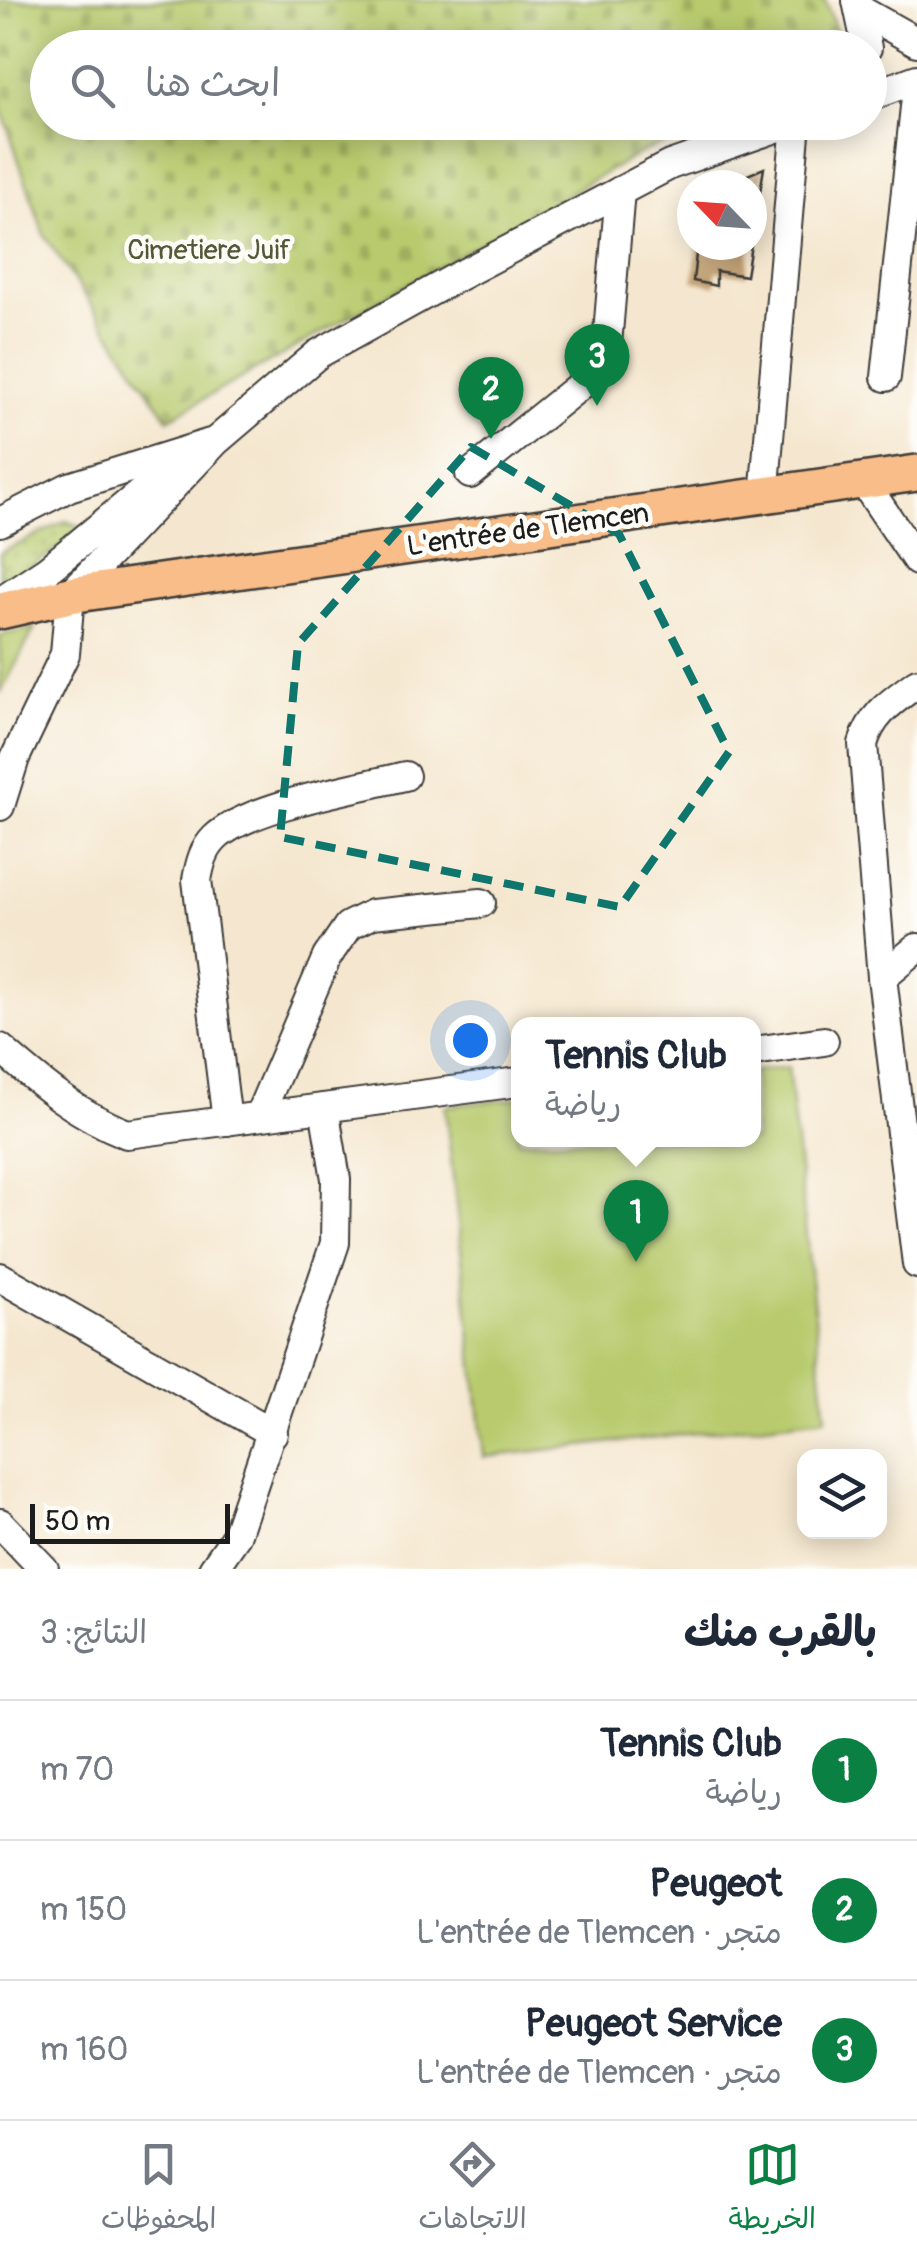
<!DOCTYPE html>
<html lang="ar">
<meta charset="utf-8">
<style>
:root{--surface:#fff;--page:#f2f2f3;--text:#1f2937;--muted:#747a83;--line:#e0e1e3;--accent:#0b8043}
body{margin:0;font-family:Pangolin,"Playpen Sans Arabic",sans-serif;background:var(--page);color:var(--text);direction:rtl}
.controls{position:absolute;right:30px;bottom:30px;display:grid;overflow:hidden;border-radius:20px;box-shadow:0 5px 25px #0003}
.controls button{width:90px;height:90px;display:grid;place-items:center;padding:0;border:0;border-bottom:2px solid var(--line);background:var(--surface);color:var(--text);font:50px sans-serif}
.compass{position:absolute;left:677px;top:170px;width:90px;height:90px;border-radius:50%;background:var(--surface);box-shadow:0 5px 25px #0003;rotate:295deg}
.scale{position:absolute;left:30px;bottom:25px;width:200px;box-sizing:border-box;padding-left:10px;border:5px solid #1c1c1c;border-top:0;font-size:28px;line-height:35px;white-space:nowrap;color:#1c1c1c;-webkit-text-stroke:8px #fdfcf7;paint-order:stroke}
.you{position:absolute;left:470px;top:1040px;width:35px;height:35px;margin:-25px;border:8px solid #fff;border-radius:50%;background:#1a73e8;box-shadow:0 0 0 15px #1a73e833}
.badge{display:grid;place-items:center;width:65px;height:65px;border-radius:50%;background:var(--accent);color:#fff;font-size:32px;font-weight:700}
.pin{position:absolute;translate:-50% -82px;filter:drop-shadow(0 2px 5px #0008)}
.pin::after{content:'';position:absolute;top:52px;width:35px;height:30px;background:inherit;clip-path:polygon(0 0,100% 0,50% 100%)}
.popup{position:absolute;left:511px;top:1017px;width:250px;height:130px;box-sizing:border-box;display:grid;place-content:center;border-radius:20px;background:var(--surface);filter:drop-shadow(0 2px 8px #0005);font-size:32px;white-space:nowrap;color:var(--muted)}
.popup b{font-size:38px;color:var(--text)}
.popup::after{content:'';position:absolute;left:50%;top:100%;margin-left:-20px;border:20px solid transparent;border-top-color:var(--surface)}
.list{margin:0;padding:0;list-style:none}
h2{display:flex;justify-content:space-between;align-items:center;height:130px;margin:0;padding:0 40px;font-size:42px}
h2 small{font-size:32px;font-weight:400;color:var(--muted)}
.list li{display:grid;grid-template-columns:65px 1fr auto;gap:30px;align-items:center;box-sizing:border-box;height:140px;padding:0 40px;border-top:2px solid var(--line)}
.list b{display:block;font-size:38px;white-space:nowrap}
.list p{margin:0;font-size:32px;white-space:nowrap;color:var(--muted)}
.list em{font-size:32px;font-style:normal;color:var(--muted)}
.icon{flex:none;width:55px;height:55px;fill:none;stroke:currentColor;stroke-width:2;stroke-linecap:round;stroke-linejoin:round}
.map{position:relative;flex:none;width:917px;height:1569px;overflow:hidden;direction:ltr}
.search{position:absolute;background:var(--surface);box-shadow:0 5px 25px #0003;left:30px;right:30px;top:30px;height:110px;display:flex;align-items:center;gap:25px;box-sizing:border-box;padding:0 35px;border-radius:55px;color:var(--muted);font-size:38px}
.sheet{height:550px;background:var(--surface)}
nav{display:flex;justify-content:space-around;align-items:center;box-sizing:border-box;height:140px;border-top:2px solid var(--line);background:var(--surface);font-size:28px;color:var(--muted)}
nav a{display:grid;justify-items:center;gap:5px}
nav .on{color:var(--accent)}
.map>svg:first-child{display:block}
.grass{fill:url(#grass-dots);stroke:#6a7344;stroke-width:2.5}
.cemetery{fill:url(#cemetery-stones);stroke:#6a7344;stroke-width:2.5}
.park{fill:#b8ca6d;stroke:#6a7344;stroke-width:2.5}
.building{fill:#c3a275}
.lines{fill:none;stroke-linecap:round;stroke-linejoin:round}
.minor-casing{stroke:#3d3a37;stroke-width:32}
.major-casing{stroke:#3d3a37;stroke-width:40}
.minor{stroke:#fff;stroke-width:28}
.major{stroke:#f8bd88;stroke-width:35}
.marked{fill:none;stroke:#0f766e;stroke-width:8;stroke-dasharray:20 12;stroke-linejoin:round}
.labels{text-anchor:middle;dominant-baseline:central;stroke-width:9;stroke-linejoin:round;paint-order:stroke}
.park-label{font-size:28px;fill:#535938;stroke:#fdfcf7}
.street-label{font-size:28px;fill:#1c1c1c;stroke:#fdfcf7}
</style>
<div class="map">
<svg width="917" height="1569" viewBox="0 0 917 1569">
<defs>
<pattern id="grass-dots" width="8" height="8" patternUnits="userSpaceOnUse" patternTransform="scale(2.5)"><rect width="8" height="8" fill="#b8ca6d"/><path d="M2 2h.1M6 6h.1" fill="none" stroke="#9ead5e" stroke-width="1.8" stroke-linecap="round"/></pattern>
<pattern id="cemetery-stones" width="16" height="16" patternUnits="userSpaceOnUse" patternTransform="scale(2.5)"><rect width="16" height="16" fill="#b8ca6d"/><path d="M2 7V4a2 2 0 0 1 4 0v3zM10 15v-3a2 2 0 0 1 4 0v3z" fill="#9ead5e"/></pattern>
</defs>
<rect width="100%" height="100%" fill="#fdfcf7"/>
<filter id="ink" filterUnits="userSpaceOnUse"><feTurbulence type="fractalNoise" baseFrequency=".01" numOctaves="2"/><feDisplacementMap in="SourceGraphic" scale="20" xChannelSelector="R" yChannelSelector="G"/><feConvolveMatrix kernelMatrix="1 2 1 2 8 2 1 2 1" color-interpolation-filters="sRGB"/></filter>
<filter id="wash" filterUnits="userSpaceOnUse"><feTurbulence type="fractalNoise" baseFrequency=".0048" numOctaves="4" result="noise"/><feDisplacementMap in="SourceGraphic" scale="40" xChannelSelector="R" yChannelSelector="G"/><feGaussianBlur stdDeviation="2.25" result="paint"/><feColorMatrix in="noise" values="0 0 0 0 0 0 0 0 0 0 0 0 0 0 0 0 0 1.4 0 .05"/><feComposite in="paint" operator="in"/></filter>
<g filter="url(#wash)">
<rect width="100%" height="100%" fill="#f5e7cf"/>
<path class="grass" d="M66 521 86 529 26 570 0 577V553Z"/>
<path class="cemetery" d="M0 0H825L842 47 48 48V122L721 123 644 151 168 419 44 235 0 105Z"/>
<g class="park">
<path d="M35 628 0 694V635Z"/>
<path d="M788 1067 826 1418 484 1457 445 1106 518 1098V1140H754V1071Z"/>
</g>
<g id="blocks">
<g class="building">
<path d="M764 168 754 228H752V185H724Z"/>
<path d="M697 245H751L746 276 716 271V286L693 281Z"/>
</g>
</g>
</g>
<g filter="url(#ink)">
<use href="#blocks" fill-opacity="0" stroke="#3d3a37" stroke-width="2.5"/>
<g class="lines">
<defs>
<g id="minor">
<path d="M857 1 867 48"/>
<path d="M860 10 917 42"/>
<path d="M870 96 917 79"/>
<path d="M886 377 917 88"/>
<path d="M470 474 587 380 601 364 607 345 620 191"/>
<path d="M863 481 917 561"/>
<path d="M764 497 796 122"/>
<path d="M0 522 69 487 210 443"/>
<path d="M0 601 47 570 160 477"/>
<path d="M917 683C893 701 872 713 863 744L882 977 917 1264"/>
<path d="M0 806 15 758 65 654 70 595 216 441 318 354 455 278 670 165 793 122"/>
<path d="M882 977 917 948"/>
<path d="M0 1048C41 1084 76 1114 127 1134L518 1082"/>
<path d="M754 1051 824 1041"/>
<path d="M259 1116 327 957 348 926 372 914 481 903"/>
<path d="M227 1121 197 880C200 864 203 850 215 838 248 806 356 788 405 776"/>
<path d="M0 1277 273 1433"/>
<path d="M0 1523 44 1569"/>
<path d="M213 1569 236 1536 335 1243 336 1179 324 1108"/>
</g>
<path id="major" d="M0 611 70 595 139 585 917 473"/>
</defs>
<use href="#minor" class="minor-casing"/>
<use href="#major" class="major-casing"/>
<use href="#minor" class="minor"/>
<use href="#major" class="major"/>
</g>
</g>
<path class="marked" d="M471 447 619 534 729 752 620 907 280 837 298 644Z"/>
<g class="labels">
<g class="park-label">
<text x="209" y="250">Cimetiere Juif</text>
</g>
<g class="street-label">
<text transform="translate(528 530) rotate(-8)">L'entrée de Tlemcen</text>
</g>
</g>
</svg>
<div class="controls">
<button><svg class="icon" aria-label="layers" viewBox="0 0 24 24"><path d="M12 4l9 5-9 5-9-5zM3 14l9 5 9-5"/></svg></button>
</div>
<svg class="compass" viewBox="-18 -18 36 36"><path d="M0-13l5 13h-10z" fill="#e53935"/><path d="M0 13l5-13h-10z" fill="#747a83"/></svg>
<div class="scale">50 m</div>
<div class="you"></div>
<div class="pin badge" style="left:636px;top:1262px">1</div>
<div class="popup"><b>Tennis Club</b>رياضة</div>
<div class="pin badge" style="left:491px;top:439px">2</div>
<div class="pin badge" style="left:597px;top:406px">3</div>
<div class="search"><svg class="icon" aria-label="search" viewBox="0 0 24 24"><circle cx="10" cy="10" r="6"/><path d="M15 15l6 6"/></svg>ابحث هنا</div>
</div>
<section class="sheet">
<h2>بالقرب منك<small>النتائج: 3</small></h2>
<ul class="list">
<li><span class="badge">1</span><div><b>Tennis Club</b><p>رياضة</p></div><em>70 m</em></li>
<li><span class="badge">2</span><div><b>Peugeot</b><p>متجر · L'entrée de Tlemcen</p></div><em>150 m</em></li>
<li><span class="badge">3</span><div><b>Peugeot Service</b><p>متجر · L'entrée de Tlemcen</p></div><em>160 m</em></li>
</ul>
</section>
<nav>
<a class="on"><svg class="icon" aria-label="map" viewBox="0 0 24 24"><path d="M3 6l6-2 6 2 6-2v14l-6 2-6-2-6 2zM9 4v14M15 6v14"/></svg>الخريطة</a>
<a><svg class="icon" aria-label="directions" viewBox="0 0 24 24"><path d="M12 3l9 9-9 9-9-9zM9 14v-3h6M13 9l2 2-2 2"/></svg>الاتجاهات</a>
<a><svg class="icon" aria-label="saved" viewBox="0 0 24 24"><path d="M7 4h10v16l-5-4-5 4z"/></svg>المحفوظات</a>
</nav>
